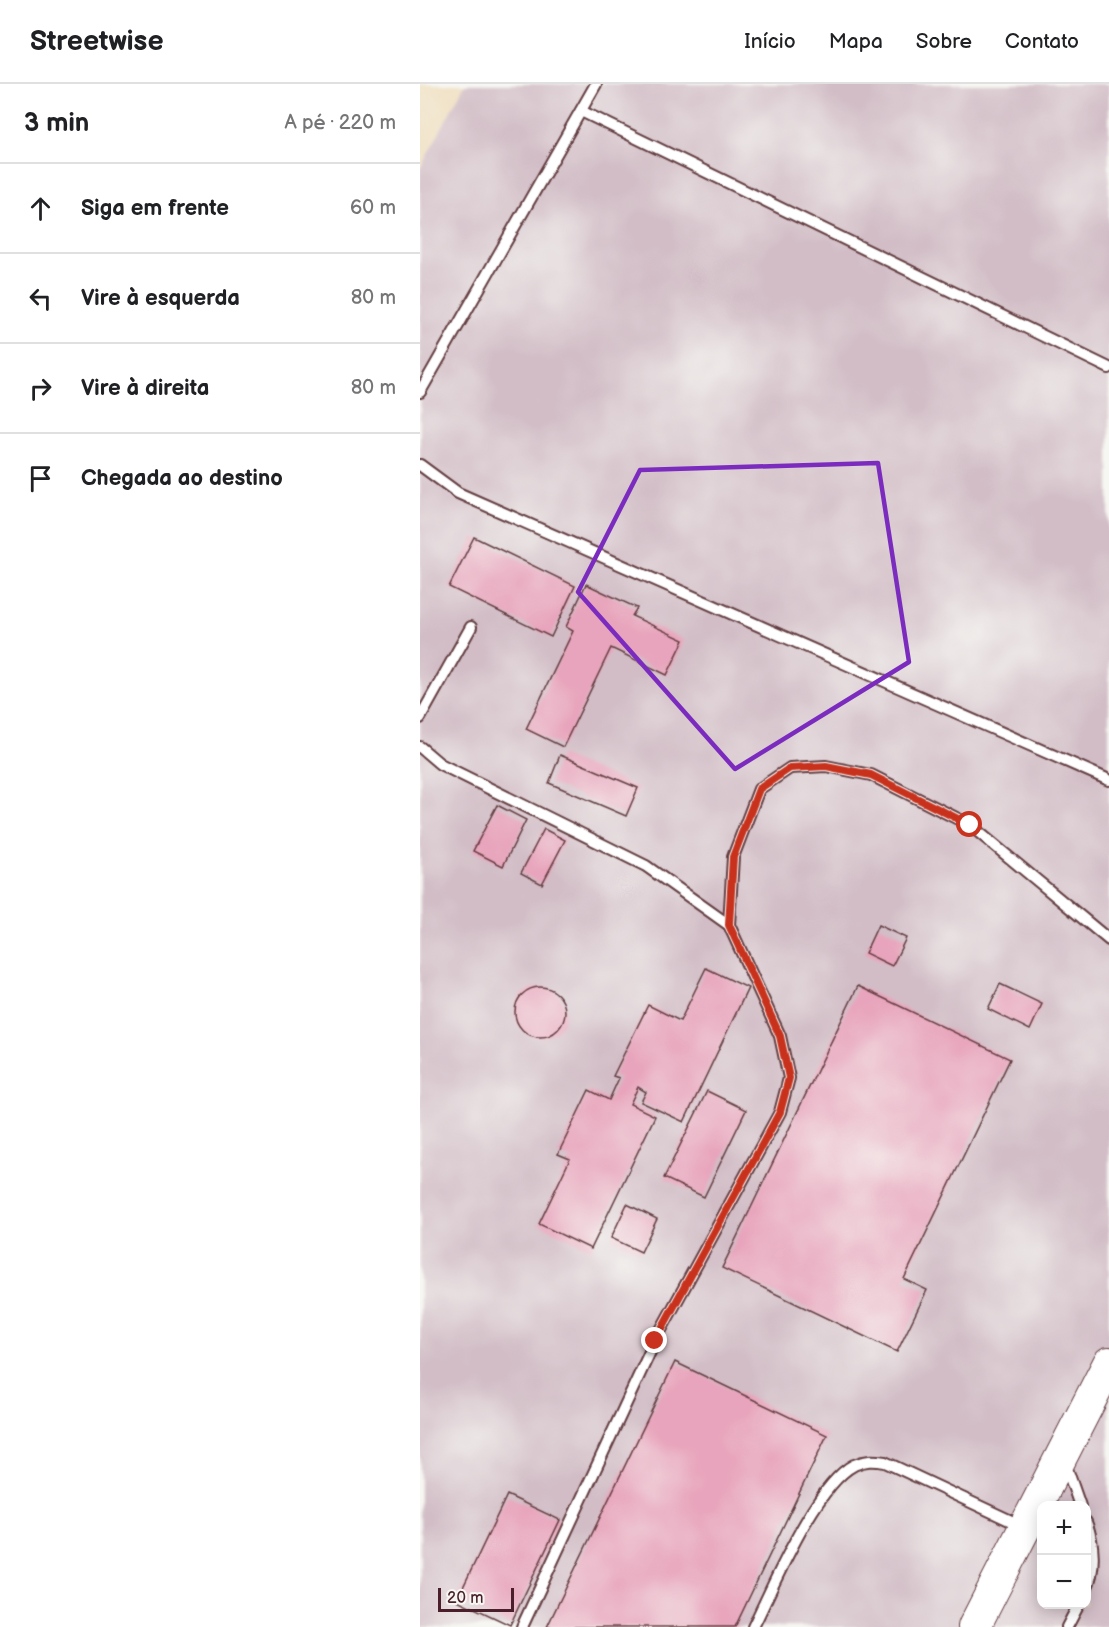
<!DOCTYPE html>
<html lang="pt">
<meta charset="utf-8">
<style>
:root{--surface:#fff;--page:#f2f2f2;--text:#202124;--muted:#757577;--line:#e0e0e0}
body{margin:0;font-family:"Balsamiq Sans",sans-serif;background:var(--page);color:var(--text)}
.controls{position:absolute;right:18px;bottom:18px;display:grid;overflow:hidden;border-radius:12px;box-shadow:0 3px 15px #0003}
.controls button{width:54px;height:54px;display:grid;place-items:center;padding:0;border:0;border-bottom:2px solid var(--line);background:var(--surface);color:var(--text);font:30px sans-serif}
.scale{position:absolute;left:18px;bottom:15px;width:76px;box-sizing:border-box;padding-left:6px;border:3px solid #4a1f2b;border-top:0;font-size:16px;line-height:21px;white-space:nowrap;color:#4a1f2b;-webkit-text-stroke:4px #f6f6f2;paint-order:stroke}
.stop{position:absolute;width:18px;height:18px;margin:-14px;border:4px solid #c8321e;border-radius:50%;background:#fff}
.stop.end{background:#c8321e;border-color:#fff;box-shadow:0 2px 6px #0008}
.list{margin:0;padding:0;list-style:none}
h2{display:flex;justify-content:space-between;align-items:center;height:78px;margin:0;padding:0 24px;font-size:26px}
h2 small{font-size:20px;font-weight:400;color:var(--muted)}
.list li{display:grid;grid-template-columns:39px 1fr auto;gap:18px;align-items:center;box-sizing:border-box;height:90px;padding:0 24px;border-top:2px solid var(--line)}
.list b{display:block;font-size:22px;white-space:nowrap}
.list em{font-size:20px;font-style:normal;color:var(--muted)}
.icon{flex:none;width:33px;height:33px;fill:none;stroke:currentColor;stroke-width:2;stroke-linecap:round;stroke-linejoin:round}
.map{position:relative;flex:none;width:689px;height:1543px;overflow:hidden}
header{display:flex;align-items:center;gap:36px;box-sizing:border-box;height:84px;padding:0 30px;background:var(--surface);border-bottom:2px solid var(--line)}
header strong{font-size:28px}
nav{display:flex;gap:33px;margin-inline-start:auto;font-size:21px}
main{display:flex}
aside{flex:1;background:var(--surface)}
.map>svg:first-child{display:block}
.industrial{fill:#d2bdc6;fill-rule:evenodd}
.building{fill:#e8a4bc}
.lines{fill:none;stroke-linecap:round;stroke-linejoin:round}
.lane-casing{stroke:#633c41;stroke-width:14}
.primary-casing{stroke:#633c41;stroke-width:34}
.lane{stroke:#fff;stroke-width:10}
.primary{stroke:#fff;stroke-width:32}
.route{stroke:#c8321e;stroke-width:8}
.marked{fill:none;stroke:#7b2cbf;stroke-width:4.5;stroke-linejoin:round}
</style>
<header>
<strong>Streetwise</strong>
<nav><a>Início</a><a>Mapa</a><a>Sobre</a><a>Contato</a></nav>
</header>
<main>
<aside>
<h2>3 min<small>A pé · 220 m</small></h2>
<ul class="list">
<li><svg class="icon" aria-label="ahead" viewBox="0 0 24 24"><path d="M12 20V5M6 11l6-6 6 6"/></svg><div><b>Siga em frente</b></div><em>60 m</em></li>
<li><svg class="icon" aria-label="left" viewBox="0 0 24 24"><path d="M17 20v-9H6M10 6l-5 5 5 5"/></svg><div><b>Vire à esquerda</b></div><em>80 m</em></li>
<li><svg class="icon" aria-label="right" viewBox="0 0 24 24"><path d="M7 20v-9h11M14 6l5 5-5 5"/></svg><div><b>Vire à direita</b></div><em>80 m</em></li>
<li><svg class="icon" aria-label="arrive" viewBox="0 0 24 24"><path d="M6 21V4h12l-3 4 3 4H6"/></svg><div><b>Chegada ao destino</b></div></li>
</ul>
</aside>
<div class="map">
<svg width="689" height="1543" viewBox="0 0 689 1543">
<rect width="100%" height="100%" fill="#f6f6f2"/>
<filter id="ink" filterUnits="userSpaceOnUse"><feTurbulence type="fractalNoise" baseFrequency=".0167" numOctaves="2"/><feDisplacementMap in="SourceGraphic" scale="12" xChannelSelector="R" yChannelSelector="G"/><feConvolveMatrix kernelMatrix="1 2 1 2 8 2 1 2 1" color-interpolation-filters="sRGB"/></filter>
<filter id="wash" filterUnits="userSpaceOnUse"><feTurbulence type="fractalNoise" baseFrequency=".008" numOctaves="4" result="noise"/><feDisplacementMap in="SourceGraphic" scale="24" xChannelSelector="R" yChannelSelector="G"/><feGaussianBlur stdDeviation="1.35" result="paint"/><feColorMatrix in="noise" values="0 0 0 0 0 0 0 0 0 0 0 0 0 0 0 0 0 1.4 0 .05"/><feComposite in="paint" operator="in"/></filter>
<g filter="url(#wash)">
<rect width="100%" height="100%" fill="#f0dfbf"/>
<path class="industrial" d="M45 0H689V1543H0V85ZM622 1422H666V1520H622Z"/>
<g id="blocks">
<g class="building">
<path d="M54 453 155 502 131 553 29 503Z"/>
<path d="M166 500 217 524 212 532 264 556 247 591 191 564 143 663 106 645 153 547 146 543Z"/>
<path d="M140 671 218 704 206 732 129 699Z"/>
<path d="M77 721 106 736 83 782 53 767Z"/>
<path d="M124 745 145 756 122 800 101 789Z"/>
<path d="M458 841 486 854 472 882 445 869Z"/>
<path d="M286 884 328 904 264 1038 221 1018 226 1008 218 1003 210 1020 235 1032 171 1165 119 1140 150 1075 138 1070 169 1006 189 1016 199 994 193 992 228 921 260 937Z"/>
<path d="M580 900 622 920 610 946 568 925Z"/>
<path d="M438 902 590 975 484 1195 507 1206 477 1268 302 1184Z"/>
<circle cx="120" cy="928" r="25"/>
<path d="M287 1007 326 1026 284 1113 244 1094Z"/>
<path d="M207 1120 237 1135 221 1168 191 1154Z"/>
<path d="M255 1278 407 1351 315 1543H127Z"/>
<path d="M87 1411 140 1436 90 1541 37 1516Z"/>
</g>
</g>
</g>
<g filter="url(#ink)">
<use href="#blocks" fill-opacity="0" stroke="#633c41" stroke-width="1.5"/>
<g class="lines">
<defs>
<g id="lane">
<path d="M161 27 689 284"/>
<path d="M0 308 176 0"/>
<path d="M0 381 38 409 689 696"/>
<path d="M0 634 51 543"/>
<path d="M0 663 20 680 226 782 309 841"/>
<path d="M645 1379 660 1422"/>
<path d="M666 1438C674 1458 676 1486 666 1505"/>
<path d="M102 1543 235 1257 360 1028 369 994 360 952 309 841 313 773 339 705 370 684 406 682 451 691 550 741 689 856"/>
<path d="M333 1543C353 1503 395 1401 434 1381 445 1376 453 1376 465 1378L602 1442"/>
<path d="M647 1543 659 1520"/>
</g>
<path id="primary" d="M554 1543 689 1279"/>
</defs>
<use href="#lane" class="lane-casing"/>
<use href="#primary" class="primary-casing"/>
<use href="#lane" class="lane"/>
<use href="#primary" class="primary"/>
</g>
</g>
<g class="lines" filter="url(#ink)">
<path class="route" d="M235 1257 360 1028 369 994 360 952 309 841 313 773 339 705 370 684 406 682 451 691 550 741"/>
</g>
<path class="marked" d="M458 379 489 578 315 685 158 508 220 386Z"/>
</svg>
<div class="controls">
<button>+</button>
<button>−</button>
</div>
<div class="scale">20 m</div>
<div class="stop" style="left:550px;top:741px"></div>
<div class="stop end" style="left:235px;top:1257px"></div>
</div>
</main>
